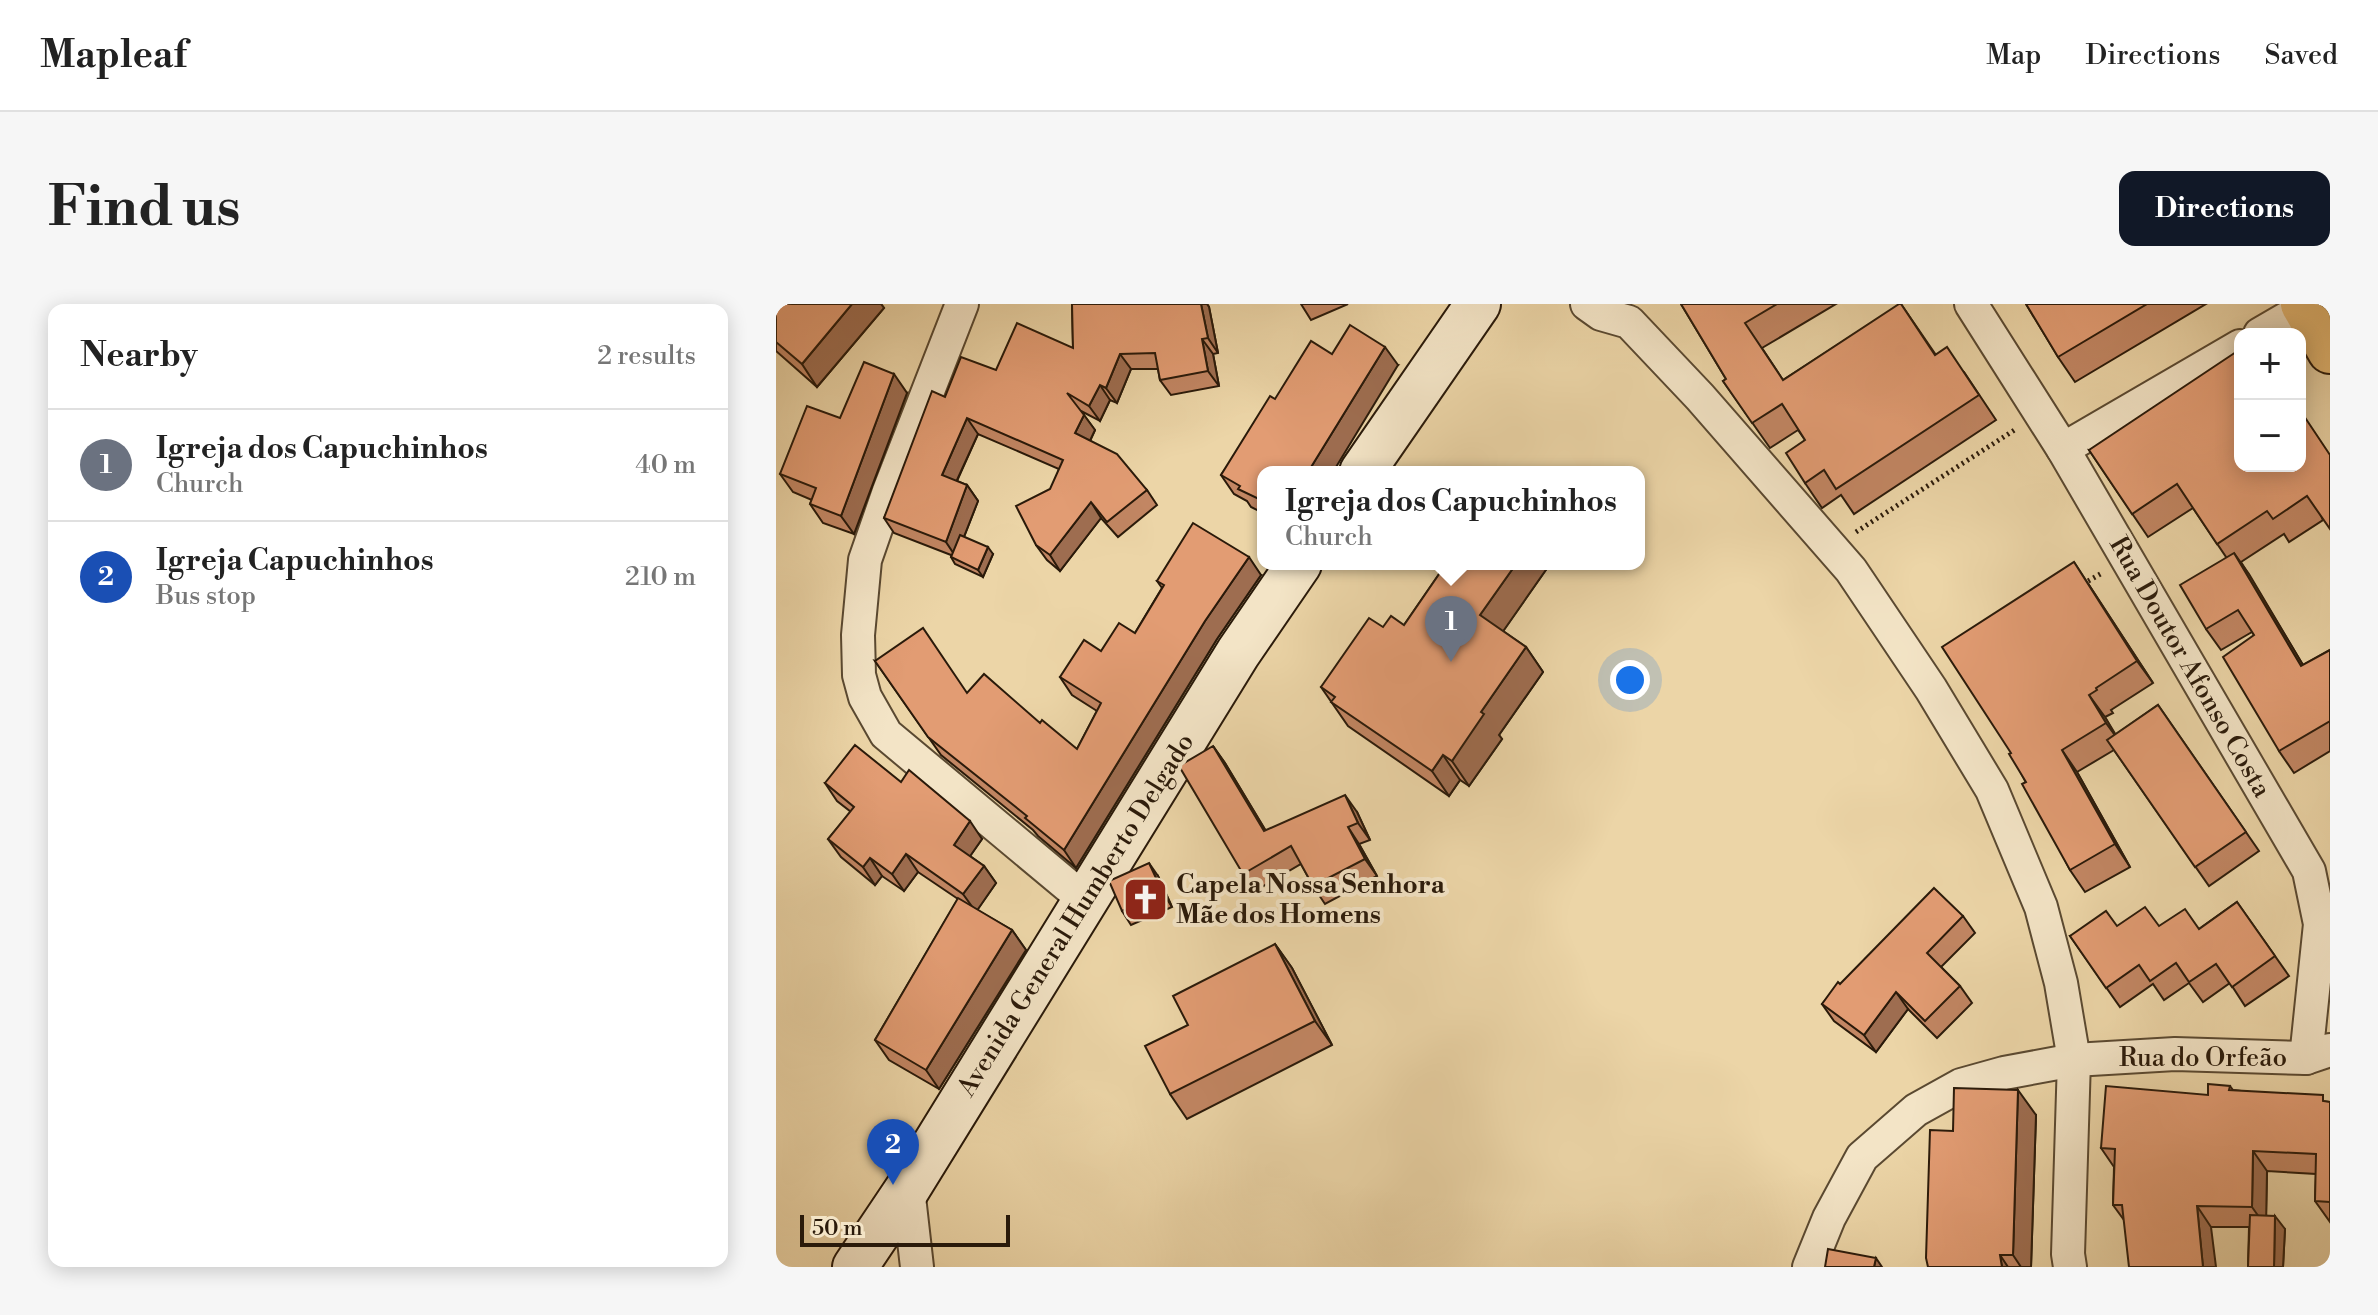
<!DOCTYPE html>
<meta charset="utf-8">
<style>
:root{--surface:#fff;--page:#f6f6f6;--text:#222;--muted:#767676;--line:#e0e0e0;--accent:#111827}
body{margin:0;font-family:"Libre Bodoni",serif;background:var(--page);color:var(--text)}
.controls{position:absolute;right:24px;top:24px;display:grid;overflow:hidden;border-radius:16px;box-shadow:0 4px 20px #0003}
.controls button{width:72px;height:72px;display:grid;place-items:center;padding:0;border:0;border-bottom:2px solid var(--line);background:var(--surface);color:var(--text);font:40px sans-serif}
.scale{position:absolute;left:24px;bottom:20px;width:210px;box-sizing:border-box;padding-left:8px;border:4px solid #2a1a0a;border-top:0;font-size:22px;line-height:28px;white-space:nowrap;color:#2a1a0a;-webkit-text-stroke:6px #f3e4c6;paint-order:stroke}
.you{position:absolute;left:854px;top:376px;width:28px;height:28px;margin:-20px;border:6px solid #fff;border-radius:50%;background:#1a73e8;box-shadow:0 0 0 12px #1a73e833}
.badge{display:grid;place-items:center;width:52px;height:52px;border-radius:50%;background:var(--accent);color:#fff;font-size:26px;font-weight:700}
.pin{position:absolute;translate:-50% -66px;filter:drop-shadow(0 2px 4px #0008)}
.pin::after{content:'';position:absolute;top:42px;width:28px;height:24px;background:inherit;clip-path:polygon(0 0,100% 0,50% 100%)}
.popup{position:absolute;left:481px;top:162px;width:388px;height:104px;box-sizing:border-box;display:grid;place-content:center;border-radius:16px;background:var(--surface);filter:drop-shadow(0 2px 6px #0005);font-size:26px;white-space:nowrap;color:var(--muted)}
.popup b{font-size:30px;color:var(--text)}
.popup::after{content:'';position:absolute;left:50%;top:100%;margin-left:-16px;border:16px solid transparent;border-top-color:var(--surface)}
.list{margin:0;padding:0;list-style:none}
h2{display:flex;justify-content:space-between;align-items:center;height:104px;margin:0;padding:0 32px;font-size:34px}
h2 small{font-size:26px;font-weight:400;color:var(--muted)}
.list li{display:grid;grid-template-columns:52px 1fr auto;gap:24px;align-items:center;box-sizing:border-box;height:112px;padding:0 32px;border-top:2px solid var(--line)}
.list b{display:block;font-size:30px;white-space:nowrap}
.list p{margin:0;font-size:26px;white-space:nowrap;color:var(--muted)}
.list em{font-size:26px;font-style:normal;color:var(--muted)}
.map{position:relative;flex:none;width:1554px;height:963px;overflow:hidden;border-radius:16px}
header{display:flex;align-items:center;gap:48px;box-sizing:border-box;height:112px;padding:0 40px;background:var(--surface);border-bottom:2px solid var(--line)}
header strong{font-size:38px}
nav{display:flex;gap:44px;margin-inline-start:auto;font-size:28px}
.intro{display:flex;align-items:center;justify-content:space-between;box-sizing:border-box;height:192px;padding:0 48px}
h1{margin:0;font-size:56px}
.button{padding:20px 36px;border-radius:16px;background:var(--accent);color:#fff;font-size:28px;font-weight:700}
main{display:flex;gap:48px;padding:0 48px}
aside{flex:1;background:var(--surface);border-radius:16px;box-shadow:0 4px 20px #0003}
.map>svg:first-child{display:block}
.lines{fill:none;stroke-linecap:round;stroke-linejoin:round}
.street-casing{stroke:#5a4931;stroke-width:36}
.secondary-casing{stroke:#2a1a0a;stroke-width:48}
.primary-casing{stroke:#2a1a0a;stroke-width:48}
.path{stroke:#2a1a0a;stroke-width:5;stroke-dasharray:2 4;stroke-linecap:butt}
.street{stroke:#f3e4c6;stroke-width:32}
.secondary{stroke:#f3e4c6;stroke-width:44}
.primary{stroke:#e6ba74;stroke-width:44}
.wall{fill:#c28663;stroke:#2a1a0a;stroke-width:2}
.shaded-wall{fill:#9e6d50;stroke:#2a1a0a;stroke-width:2}
.building{fill:#e29c73;stroke:#2a1a0a;stroke-width:2}
.labels{text-anchor:middle;dominant-baseline:central;stroke-width:8;stroke-linejoin:round;paint-order:stroke}
.street-label{font-size:26px;fill:#2a1a0a;stroke:#f3e4c6}
.poi-label{font-size:26px;font-weight:bold;fill:#2a1a0a;stroke:#f3e4c6;text-anchor:start}
</style>
<header>
<strong>Mapleaf</strong>
<nav><a>Map</a><a>Directions</a><a>Saved</a></nav>
</header>
<div class="intro"><h1>Find us</h1><a class="button">Directions</a></div>
<main>
<aside>
<h2>Nearby<small>2 results</small></h2>
<ul class="list">
<li><span class="badge" style="background:#6b7280">1</span><div><b>Igreja dos Capuchinhos</b><p>Church</p></div><em>40 m</em></li>
<li><span class="badge" style="background:#1a4fb4">2</span><div><b>Igreja Capuchinhos</b><p>Bus stop</p></div><em>210 m</em></li>
</ul>
</aside>
<div class="map">
<svg width="1554" height="963" viewBox="0 0 1554 963">
<rect width="100%" height="100%" fill="#ecd5a7"/>
<filter id="stains"><feTurbulence type="fractalNoise" baseFrequency=".0025" numOctaves="4"/><feColorMatrix values="0 0 0 0 .2 0 0 0 0 .09 0 0 0 0 .02 0 0 0 .5 -.17"/></filter>
<radialGradient id="worn" r=".72"><stop offset=".6" stop-color="#630" stop-opacity="0"/><stop offset="1" stop-color="#630" stop-opacity=".3"/></radialGradient>
<g class="lines">
<defs>
<g id="street">
<path d="M186 0 113 187 89 256 82 331 83 371 89 393 110 430 309 596"/>
<path d="M811 0 825 10 853 18 924 93 1075 266 1155 385 1216 486 1265 603 1285 679 1298 756 1292 950 1294 963"/>
<path d="M1195 0 1287 145 1533 567 1544 620 1530 754"/>
<path d="M1484 30 1529 4"/>
<path d="M1287 145 1464 42"/>
<path d="M132 884 141 963"/>
<path d="M1033 963 1053 914 1086 853 1140 806 1185 781 1228 769 1298 756 1399 750 1530 754 1554 746"/>
</g>
<g id="secondary">
<path d="M586 168 702 0"/>
<path d="M79 963 132 884 462 349 523 260"/>
</g>
<path id="primary" d="M1527 0 1554 47"/>
</defs>
<use href="#street" class="street-casing"/>
<use href="#secondary" class="secondary-casing"/>
<use href="#primary" class="primary-casing"/>
<g class="path">
<path d="M1080 228 1240 125"/>
<path d="M1307 280 1326 269"/>
</g>
<use href="#street" class="street"/>
<use href="#secondary" class="secondary"/>
<use href="#primary" class="primary"/>
</g>
<g class="wall">
<path d="M0 0H105L108 4 41 83 0 47Z"/>
<path d="M296 0H431L433 3 442 49 437 50 443 82 395 91 384 76 382 65H355L341 99 334 96 324 117 305 107 319 126 314 137 371 186 381 201 342 233 325 214 284 267 271 256 260 241 283 165 202 130 181 177 191 181 202 197 188 233 217 250 207 273 179 260 175 253V251L118 229 108 214 169 93 220 66 297 44Z"/>
<path d="M525 0H572L535 16Z"/>
<path d="M905 0H1060L986 44 1007 76 1125 0 1160 51 1188 68 1220 116 1078 210 1065 191 1046 204 1029 179V136L1022 126 994 144 947 77 950 75Z"/>
<path d="M1250 0H1430L1299 78 1282 53Z"/>
<path d="M556 50 622 61 487 168V209L475 203 471 197 458 190 445 171 499 95Z"/>
<path d="M131 89 78 230 47 219 34 200 36 196 17 188 4 170 64 114Z"/>
<path d="M1313 146 1524 162 1547 216 1513 238 1508 230 1465 258 1527 361 1554 346V447L1518 469 1503 447 1478 331 1476 328 1445 346 1430 325 1450 253 1417 204 1372 233Z"/>
<path d="M670 260H774L727 327 750 343 767 368 723 431 726 435 693 482 684 476 673 492 572 422 545 383 628 321Z"/>
<path d="M485 271 441 335 300 564 262 532 257 526 165 451 99 357 192 389 264 419 301 445 321 407 296 391 284 373 325 347 359 329 386 284 381 277Z"/>
<path d="M1313 281 1377 379 1335 406 1337 409 1329 413 1339 431 1382 401 1483 547 1433 582 1338 446 1301 468 1354 563 1309 588 1294 566 1235 449Z"/>
<path d="M437 442 449 459 490 527 581 508 594 536 583 540 601 572 549 600 537 582 525 560 479 587 467 570Z"/>
<path d="M125 478 206 535 194 552 208 562 220 579 201 606 236 626 250 646 163 785 113 756 99 736 182 595 142 568 128 587 106 572 99 581 65 553 52 535 75 508 61 497 49 479Z"/>
<path d="M382 572 396 603 355 621 346 607Z"/>
<path d="M1461 598 1513 672 1469 702 1454 679 1427 698 1413 679 1388 696 1377 680 1344 703 1294 632 1341 622H1383L1423 625Z"/>
<path d="M1187 612 1199 629 1165 663 1184 682 1196 699 1161 734 1132 705 1100 748 1058 717 1046 700 1064 680Z"/>
<path d="M499 640 516 664 556 741 411 815 394 790 412 721Z"/>
<path d="M1454 782 1457 786 1554 798V918L1539 897 1540 870 1491 867 1490 911 1509 925 1507 963H1472L1473 923H1435L1348 916 1337 901 1338 863 1325 844 1432 791Z"/>
<path d="M1260 811 1255 963H1152L1177 827Z"/>
</g>
<g class="shaded-wall">
<path d="M76 0H105L108 4 41 83 26 60Z"/>
<path d="M425 0H431L433 3 442 49 432 34Z"/>
<path d="M426 35 437 50 443 82 432 67Z"/>
<path d="M609 43 622 61 557 168H532Z"/>
<path d="M344 50 355 65 341 99 330 84Z"/>
<path d="M118 70 131 89 78 230 65 212Z"/>
<path d="M324 81 334 96 324 117 313 102Z"/>
<path d="M308 111 319 126 310 145 299 129Z"/>
<path d="M191 114 202 130 176 187 166 171Z"/>
<path d="M191 181 202 197 180 253 170 238Z"/>
<path d="M315 198 325 214 284 267 274 251Z"/>
<path d="M212 243 217 250 207 273 202 266Z"/>
<path d="M1458 249 1473 270 1540 383 1525 362Z"/>
<path d="M473 253 485 271 441 335 300 564 288 546 429 317Z"/>
<path d="M1298 258 1313 281 1377 379 1361 357Z"/>
<path d="M740 260H774L721 336 704 311Z"/>
<path d="M750 343 767 368 723 431 726 435 693 482 676 457 705 408Z"/>
<path d="M1313 391 1329 413 1346 441 1330 419Z"/>
<path d="M437 442 449 459 500 544 488 527Z"/>
<path d="M1286 446 1301 468 1354 563 1339 540Z"/>
<path d="M667 451 684 476 673 492 656 467Z"/>
<path d="M569 491 581 508 594 536 582 519Z"/>
<path d="M194 517 206 535 190 558 178 541Z"/>
<path d="M572 523 583 540 601 572 589 555Z"/>
<path d="M130 550 142 568 128 587 116 570Z"/>
<path d="M94 554 106 572 99 581 87 563Z"/>
<path d="M373 559 382 572 396 603 387 589Z"/>
<path d="M208 562 220 579 200 608 187 590Z"/>
<path d="M236 626 250 646 163 785 150 766Z"/>
<path d="M499 640 516 664 556 741 539 717Z"/>
<path d="M1120 688 1132 705 1100 748 1088 731Z"/>
<path d="M1242 786 1260 811 1255 963H1245L1237 951Z"/>
<path d="M1477 847 1491 867 1490 923 1476 903Z"/>
<path d="M1421 902 1435 923 1440 963H1427Z"/>
<path d="M1499 912 1509 925 1507 963H1498Z"/>
<path d="M1224 951 1232 963H1226Z"/>
<path d="M1100 954 1106 963H1098Z"/>
</g>
<g class="building">
<path d="M0 0H76L26 60 0 38Z"/>
<path d="M296 0H425L432 34 426 35 432 67 384 76 379 49 344 50 330 84 324 81 313 102 291 89 308 111 299 129 341 150 371 186 331 218 315 198 274 251 260 241 240 202 274 185 287 156 191 114 166 171 191 181 170 238 108 214 156 87 169 93 185 53 220 66 241 19 297 44Z"/>
<path d="M905 0H1001L969 19 1007 76 1123 0H1125L1159 51 1171 43 1203 91 1060 185 1048 166 1029 179 1010 149 1029 136 1006 100 976 119 947 77 950 75Z"/>
<path d="M1250 0H1371L1282 53Z"/>
<path d="M574 21 609 43 532 168H487V197L462 185 464 182 445 171 494 92 499 95 535 37 556 50Z"/>
<path d="M1463 46 1464 162H1524V106L1554 151V225L1531 192 1497 215 1491 207 1441 240 1401 180 1356 210 1313 146Z"/>
<path d="M88 58 118 70 65 212 34 200 40 184 4 170 31 102 64 114Z"/>
<path d="M417 219 473 253 429 317 288 546 249 514 251 512 152 433 99 357 147 324 191 389 208 370 264 419 266 416 301 445 325 399 284 373 308 336 325 347 343 319 359 329 388 281 381 277Z"/>
<path d="M184 231 212 243 202 266 175 253Z"/>
<path d="M1458 249 1525 362 1554 346V417L1503 447 1447 353 1478 331 1462 306 1430 325 1404 281Z"/>
<path d="M1298 258 1361 357 1320 384 1321 386 1313 391 1330 419 1286 446 1339 540 1294 566 1246 480 1250 478 1233 450 1235 449 1166 343Z"/>
<path d="M670 260H740L704 311 750 343 705 408 708 410 676 457 667 451 656 467 555 398 559 393 545 383 593 314 607 323 615 312 628 321Z"/>
<path d="M1382 401 1470 528 1419 563 1331 436Z"/>
<path d="M79 441 125 478 133 466 194 517 178 541 208 562 187 590 130 550 116 570 94 554 87 563 52 535 78 503 49 479Z"/>
<path d="M437 442 488 527 569 491 582 519 572 523 589 555 537 582 515 542 467 570 403 462Z"/>
<path d="M373 559 387 589 346 607 333 577Z"/>
<path d="M1158 584 1187 612 1151 649 1184 682 1149 717 1120 688 1088 731 1046 700 1062 678 1064 680Z"/>
<path d="M182 594 236 626 150 766 99 736Z"/>
<path d="M1461 598 1499 652 1456 683 1440 660 1413 678 1400 659 1374 677 1363 661 1330 684 1294 632 1330 607 1341 622 1369 603 1383 622 1409 605 1423 625Z"/>
<path d="M499 640 539 717 394 790 369 742 412 721 397 692Z"/>
<path d="M1432 780 1454 782 1453 786 1547 791V797L1554 798V898L1539 897 1540 850 1477 847 1476 903 1421 902 1427 963H1353L1346 901H1337L1339 845 1325 844 1330 782 1432 791Z"/>
<path d="M1178 784 1242 786 1237 951H1224L1226 963H1152L1150 954 1154 826 1177 827Z"/>
<path d="M1474 911 1499 912 1498 963H1472Z"/>
<path d="M1052 945 1100 954 1098 963H1049Z"/>
</g>
<defs>
<symbol id="church-square" viewBox="-11 -11 22 22"><rect x="-9" y="-9" width="18" height="18" rx="4" fill="#8f2418" stroke="#f3e4c6"/><path d="M-1.2-6h2.4v3.5h3.3v2.4h-3.3V6h-2.4V-.1h-3.3v-2.4h3.3Z" fill="#fff"/></symbol>
</defs>
<g fill-rule="evenodd">
<use href="#church-square" x="344" y="570" width="51" height="51"/>
</g>
<g class="labels">
<g class="street-label">
<text transform="translate(1414 363) rotate(60)">Rua Doutor Afonso Costa</text>
<text transform="translate(300 611) rotate(-58)">Avenida General Humberto Delgado</text>
<text x="1427" y="754">Rua do Orfeão</text>
</g>
<g class="poi-label">
<text x="400" y="581">Capela Nossa Senhora<tspan x="400" dy="30">Mãe dos Homens</tspan></text>
</g>
</g>
<rect width="100%" height="100%" filter="url(#stains)"/>
<rect width="100%" height="100%" fill="url(#worn)"/>
</svg>
<div class="controls">
<button>+</button>
<button>−</button>
</div>
<div class="scale">50 m</div>
<div class="you"></div>
<div class="pin badge" style="left:675px;top:358px;background:#6b7280">1</div>
<div class="popup"><b>Igreja dos Capuchinhos</b>Church</div>
<div class="pin badge" style="left:117px;top:881px;background:#1a4fb4">2</div>
</div>
</main>
